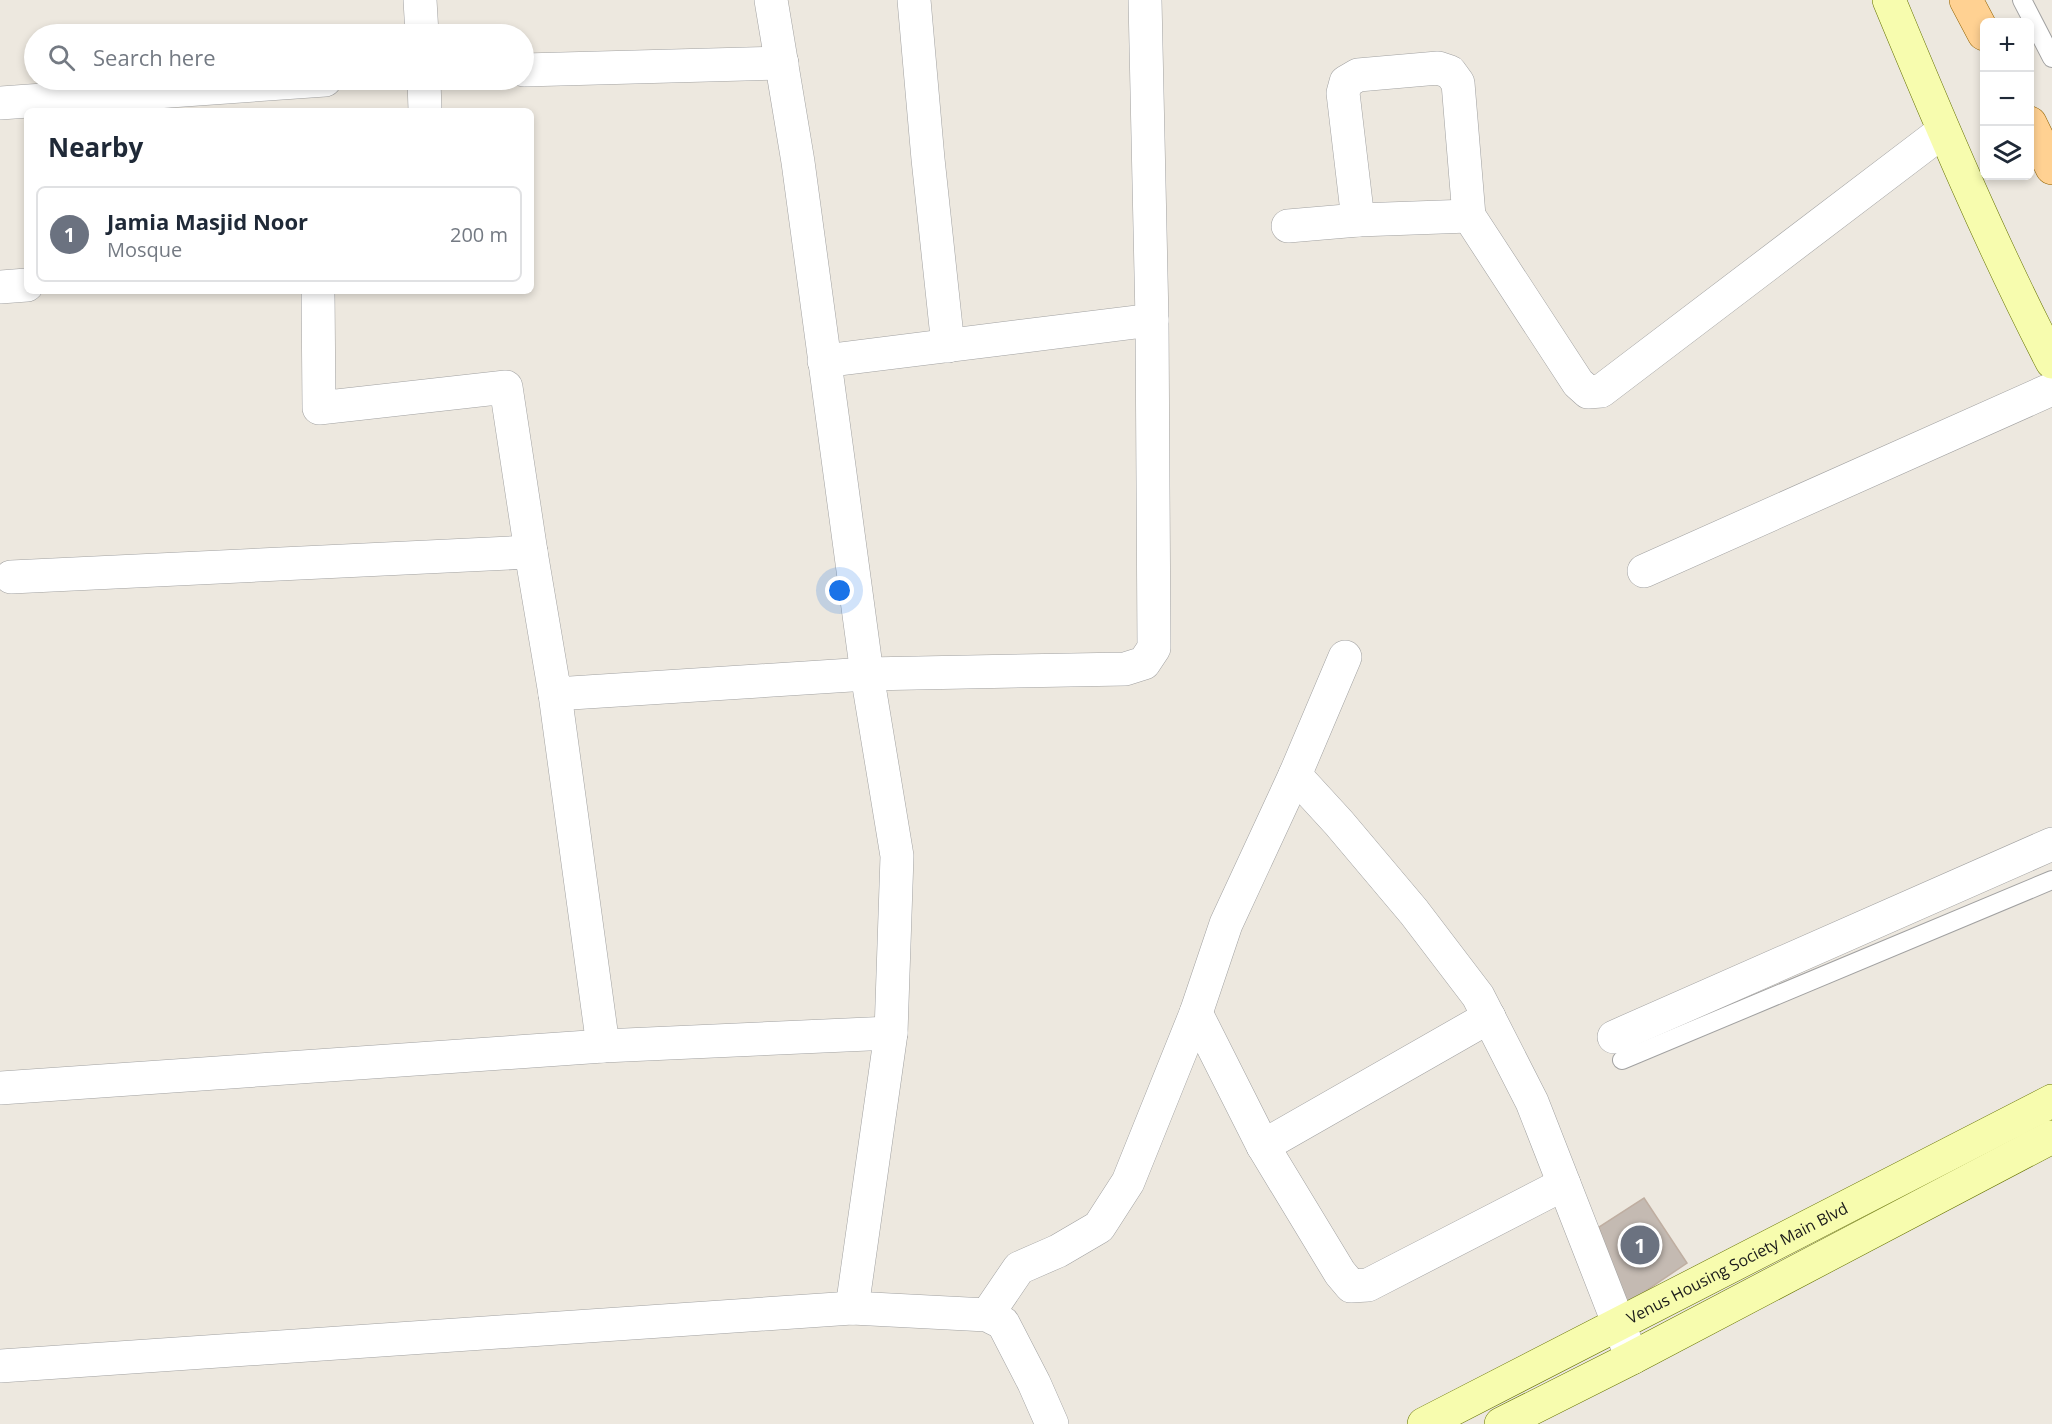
<!DOCTYPE html>
<meta charset="utf-8">
<style>
:root{--surface:#fff;--page:#f6f6f7;--text:#1f2937;--muted:#747a83;--line:#e0e1e3;--accent:#ea580c}
body{margin:0;font-family:"Open Sans",sans-serif;background:var(--page);color:var(--text)}
.controls{position:absolute;right:18px;top:18px;display:grid;overflow:hidden;border-radius:9px;box-shadow:0 3px 9px #0003}
.controls button{width:54px;height:54px;display:grid;place-items:center;padding:0;border:0;border-bottom:2px solid var(--line);background:var(--surface);color:var(--text);font:30px sans-serif}
.you{position:absolute;left:840px;top:591px;width:21px;height:21px;margin:-15px;border:4px solid #fff;border-radius:50%;background:#1a73e8;box-shadow:0 0 0 9px #1a73e833}
.badge{display:grid;place-items:center;width:39px;height:39px;border-radius:50%;background:var(--accent);color:#fff;font-size:20px;font-weight:700}
.pin{position:absolute;translate:-50% -50%;border:3px solid #fff;box-shadow:0 2px 6px #0006}
.list{margin:0;padding:0;list-style:none}
h2{display:flex;justify-content:space-between;align-items:center;height:78px;margin:0;padding:0 24px;font-size:26px}
h2 small{font-size:20px;font-weight:400;color:var(--muted)}
.list li{display:grid;grid-template-columns:39px 1fr auto;gap:18px;align-items:center;box-sizing:border-box;height:96px;margin:0 12px 12px;padding:0 12px;border:2px solid var(--line);border-radius:9px}
.list b{display:block;font-size:22px;white-space:nowrap}
.list p{margin:0;font-size:20px;white-space:nowrap;color:var(--muted)}
.list em{font-size:20px;font-style:normal;color:var(--muted)}
.icon{flex:none;width:33px;height:33px;fill:none;stroke:currentColor;stroke-width:2;stroke-linecap:round;stroke-linejoin:round}
.map{position:relative;flex:none;width:2052px;height:1424px;overflow:hidden}
.search{position:absolute;background:var(--surface);box-shadow:0 3px 9px #0003;left:24px;top:24px;width:510px;height:66px;display:flex;align-items:center;gap:15px;box-sizing:border-box;padding:0 21px;border-radius:33px;color:var(--muted);font-size:22px}
.panel{position:absolute;background:var(--surface);box-shadow:0 3px 9px #0003;left:24px;top:108px;width:510px;height:186px;border-radius:9px}
.map>svg:first-child{display:block}
.building{fill:#c4bab2;stroke:#bfaea1;stroke-width:1.5}
.lines{fill:none;stroke-linecap:round;stroke-linejoin:round}
.lane-casing{stroke:#a1a1a1;stroke-width:20}
.street-casing{stroke:#a1a1a1;stroke-width:34}
.secondary-casing{stroke:#657200;stroke-width:34}
.primary-casing{stroke:#916200;stroke-width:34}
.lane{stroke:#fff;stroke-width:18}
.street{stroke:#fff;stroke-width:33}
.secondary{stroke:#f7fcae;stroke-width:33}
.primary{stroke:#ffd192;stroke-width:33}
.labels{text-anchor:middle;dominant-baseline:central;stroke-width:4.5;stroke-linejoin:round;paint-order:stroke}
.street-label{font-size:16px;fill:#1a1a1a;stroke:#fff}
</style>
<div class="map">
<svg width="2052" height="1424" viewBox="0 0 2052 1424">
<rect width="100%" height="100%" fill="#ede8df"/>
<path class="building" d="M1644 1198 1687 1263 1622 1307 1599 1227Z"/>
<g class="lines">
<defs>
<g id="lane">
<path d="M2022 0 2052 58"/>
<path d="M1622 1060 2052 880"/>
</g>
<g id="street">
<path d="M420 0 422 34"/>
<path d="M771 0 798 162 867 674 1125 669 1144 663 1154 648 1152 320 1145 0"/>
<path d="M914 0 928 159 948 346"/>
<path d="M524 70 782 63"/>
<path d="M424 80 425 111"/>
<path d="M0 103 325 80"/>
<path d="M1358 220 1343 93 1346 82 1358 75 1438 68 1450 72 1458 83 1469 216 1578 383 1588 392 1601 391 1943 131"/>
<path d="M1288 226 1358 220 1469 216"/>
<path d="M0 287 27 285"/>
<path d="M318 291 319 408 506 387 531 552"/>
<path d="M824 361 1152 320"/>
<path d="M1644 571 2052 389"/>
<path d="M11 577 531 552 555 694 867 674 897 856 891 1033 852 1308"/>
<path d="M555 694 603 1046"/>
<path d="M1295 775 1339 823 1414 912 1478 996 1532 1102 1632 1358"/>
<path d="M1196 1013 1263 1146 1340 1273 1351 1286 1368 1285 1564 1184"/>
<path d="M1614 1037 2052 844"/>
<path d="M0 1088 603 1046 891 1033"/>
<path d="M1263 1146 1489 1017"/>
<path d="M987 1315 1019 1268 1058 1251 1099 1227 1128 1182 1196 1013 1226 924 1295 775 1345 657"/>
<path d="M0 1366 852 1308 987 1315 1003 1323 1034 1383 1052 1424"/>
</g>
<g id="secondary">
<path d="M1889 0C1940 123 1991 244 2052 362"/>
<path id="s1" d="M1424 1424 2052 1101"/>
<path d="M1501 1424 1632 1358 2052 1137"/>
</g>
<g id="primary">
<path d="M1966 0 1984 34"/>
<path d="M2030 123 2052 168"/>
</g>
</defs>
<use href="#lane" class="lane-casing"/>
<use href="#street" class="street-casing"/>
<use href="#secondary" class="secondary-casing"/>
<use href="#primary" class="primary-casing"/>
<use href="#lane" class="lane"/>
<use href="#street" class="street"/>
<use href="#secondary" class="secondary"/>
<use href="#primary" class="primary"/>
</g>
<g class="labels">
<g class="street-label">
<text stroke="none"><textPath href="#s1" startOffset="352">Venus Housing Society Main Blvd</textPath></text>
</g>
</g>
</svg>
<div class="controls">
<button>+</button>
<button>−</button>
<button><svg class="icon" aria-label="layers" viewBox="0 0 24 24"><path d="M12 4l9 5-9 5-9-5zM3 14l9 5 9-5"/></svg></button>
</div>
<div class="you"></div>
<div class="pin badge" style="left:1640px;top:1245px;background:#6b7280">1</div>
<div class="search"><svg class="icon" aria-label="search" viewBox="0 0 24 24"><circle cx="10" cy="10" r="6"/><path d="M15 15l6 6"/></svg>Search here</div>
<section class="panel">
<h2>Nearby<small></small></h2>
<ul class="list">
<li><span class="badge" style="background:#6b7280">1</span><div><b>Jamia Masjid Noor</b><p>Mosque</p></div><em>200 m</em></li>
</ul>
</section>
</div>
